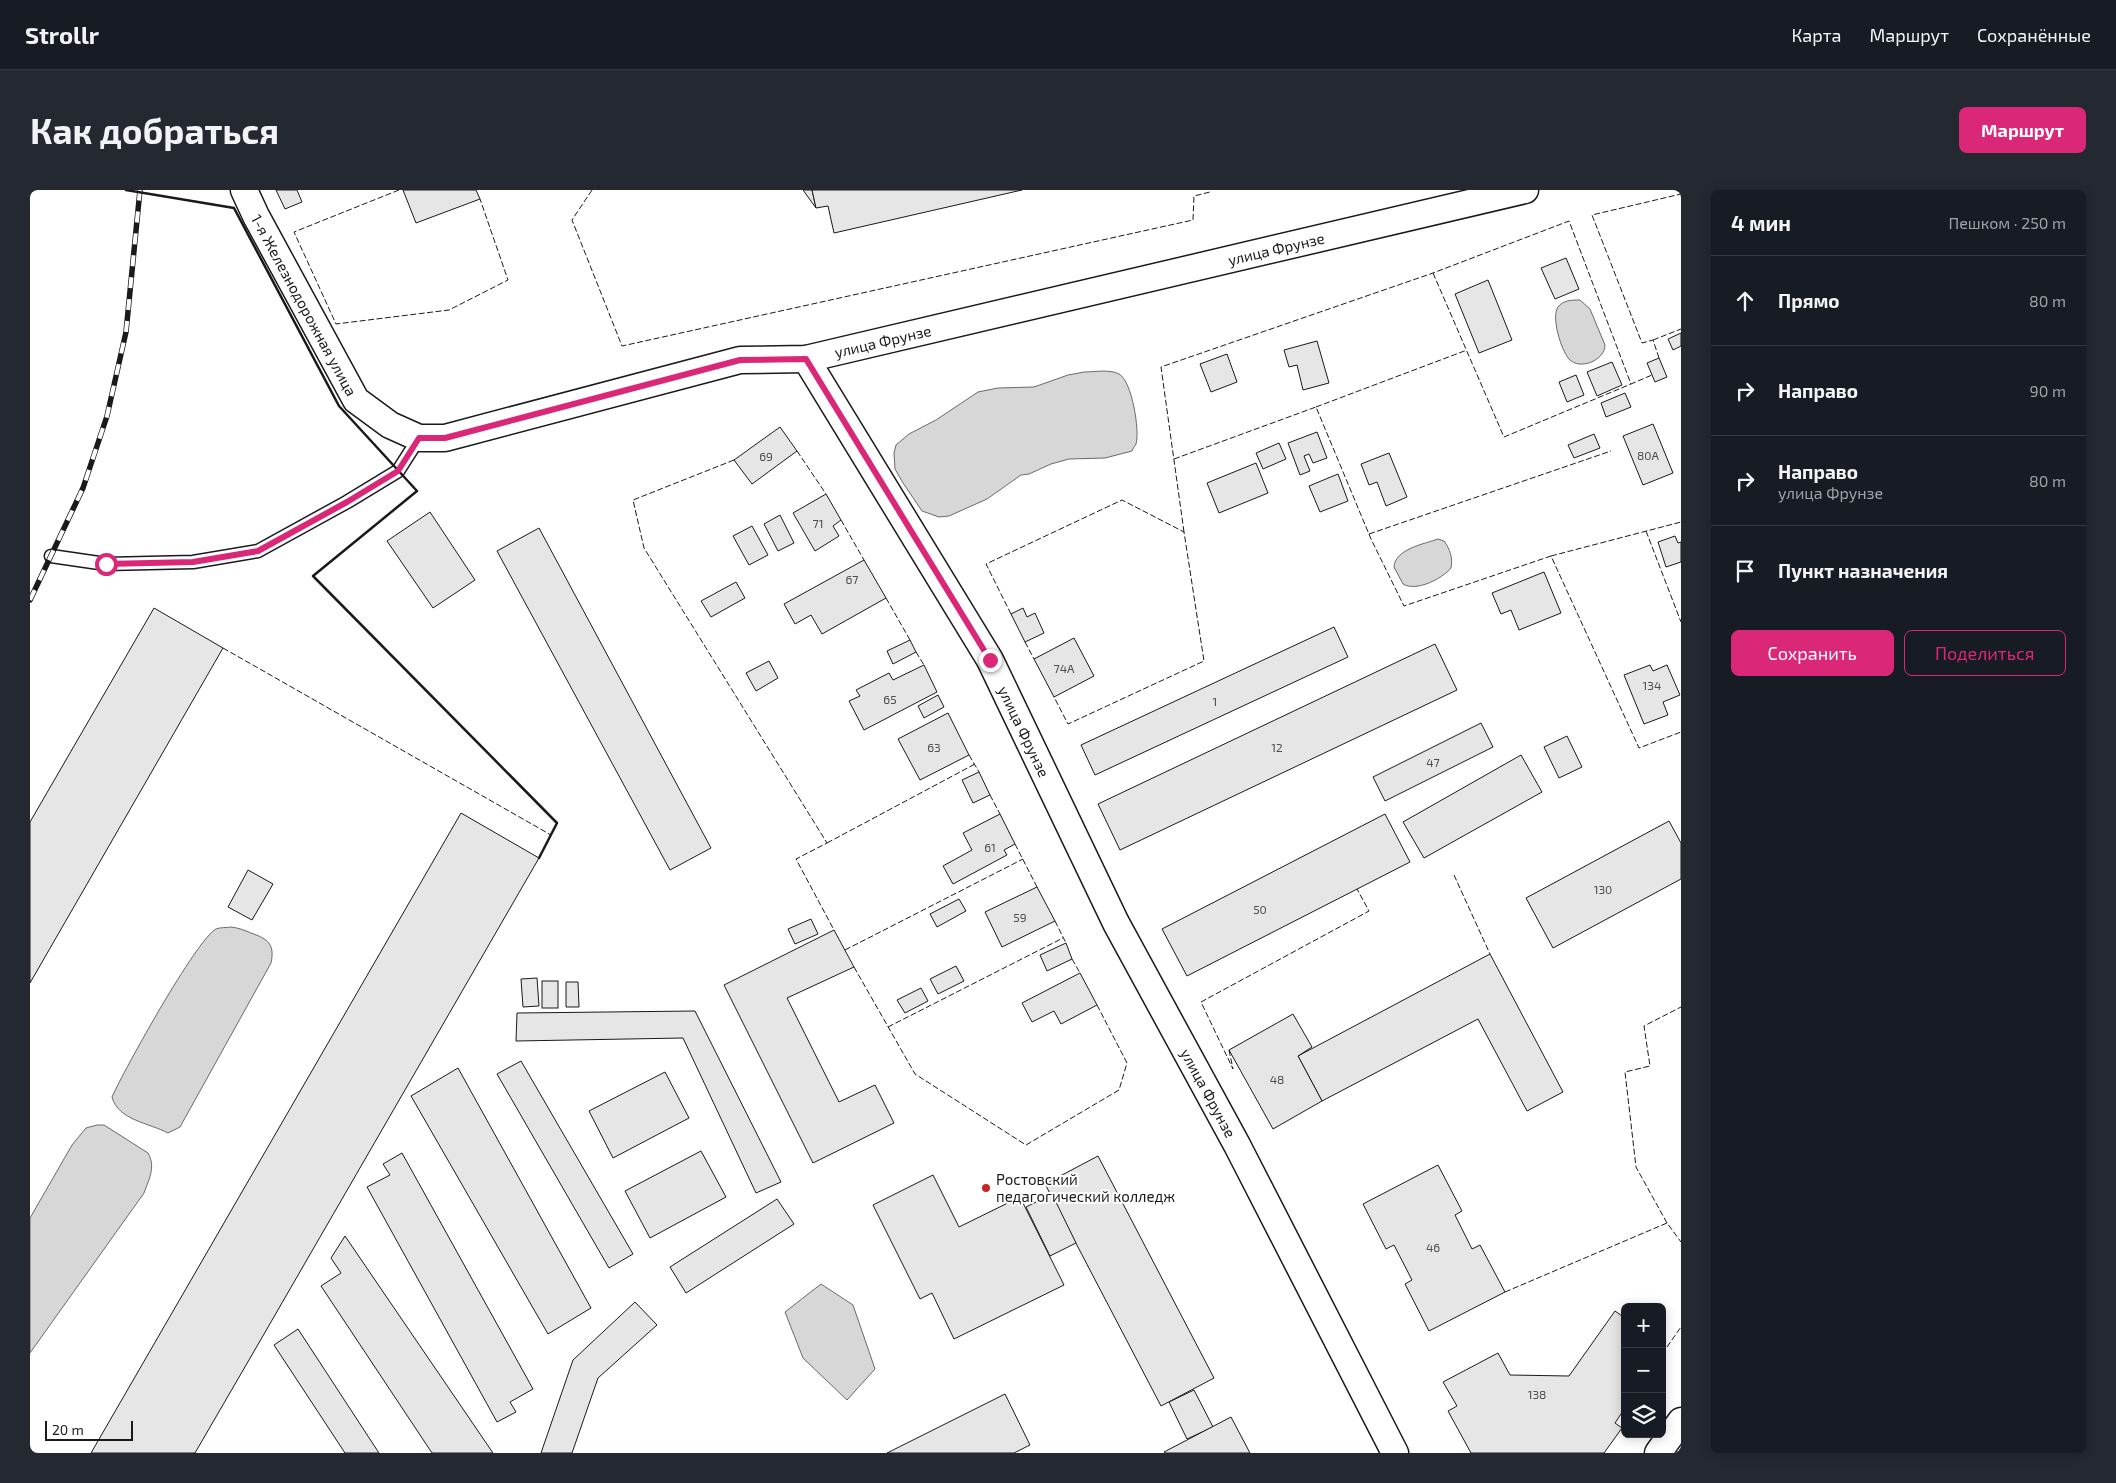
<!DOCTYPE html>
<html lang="ru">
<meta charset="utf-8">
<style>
:root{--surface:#171b24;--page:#242831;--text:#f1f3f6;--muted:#9ea1a6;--line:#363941;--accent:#db2777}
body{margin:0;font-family:"Exo 2",sans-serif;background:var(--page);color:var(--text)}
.controls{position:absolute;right:15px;bottom:15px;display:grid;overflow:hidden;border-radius:8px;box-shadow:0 2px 12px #0003}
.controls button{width:45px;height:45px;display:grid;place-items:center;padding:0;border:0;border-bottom:1px solid var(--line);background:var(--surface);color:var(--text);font:25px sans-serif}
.scale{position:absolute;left:15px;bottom:12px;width:88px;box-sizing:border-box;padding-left:5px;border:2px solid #1a1a1a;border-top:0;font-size:14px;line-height:18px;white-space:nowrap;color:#1a1a1a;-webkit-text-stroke:4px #fff;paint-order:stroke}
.stop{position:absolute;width:15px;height:15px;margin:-11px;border:4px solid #db2777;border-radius:50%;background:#fff}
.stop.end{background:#db2777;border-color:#fff;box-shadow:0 1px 5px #0008}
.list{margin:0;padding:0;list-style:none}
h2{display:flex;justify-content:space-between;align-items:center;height:65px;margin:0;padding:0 20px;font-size:21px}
h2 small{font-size:16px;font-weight:400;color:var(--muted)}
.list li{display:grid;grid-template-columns:32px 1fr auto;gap:15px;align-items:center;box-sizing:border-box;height:90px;padding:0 20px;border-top:1px solid var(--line)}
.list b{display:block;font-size:19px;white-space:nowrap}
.list p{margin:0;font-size:16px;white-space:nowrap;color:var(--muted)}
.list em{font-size:16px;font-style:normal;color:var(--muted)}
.actions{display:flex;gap:10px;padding:15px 20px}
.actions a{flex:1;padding:11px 0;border:1px solid var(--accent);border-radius:8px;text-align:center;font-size:18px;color:var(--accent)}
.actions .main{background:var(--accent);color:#fff}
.icon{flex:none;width:28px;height:28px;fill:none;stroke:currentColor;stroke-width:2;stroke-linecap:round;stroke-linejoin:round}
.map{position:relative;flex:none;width:1651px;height:1263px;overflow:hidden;border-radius:8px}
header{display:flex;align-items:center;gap:30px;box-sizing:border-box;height:70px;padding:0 25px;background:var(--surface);border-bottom:1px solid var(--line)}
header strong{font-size:24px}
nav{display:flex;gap:28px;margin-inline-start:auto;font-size:18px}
.intro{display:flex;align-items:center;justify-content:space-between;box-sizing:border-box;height:120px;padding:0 30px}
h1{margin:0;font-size:35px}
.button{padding:12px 22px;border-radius:8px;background:var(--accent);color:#fff;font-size:18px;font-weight:700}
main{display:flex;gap:30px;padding:0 30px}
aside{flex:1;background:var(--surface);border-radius:8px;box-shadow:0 2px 12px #0003}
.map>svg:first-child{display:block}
.water{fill:#d7d7d7;stroke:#6a6a6a}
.building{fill:#e6e6e6;stroke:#1a1a1a}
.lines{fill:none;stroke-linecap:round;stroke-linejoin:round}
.lane-casing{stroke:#1a1a1a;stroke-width:15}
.street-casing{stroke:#1a1a1a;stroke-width:29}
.lane{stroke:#fff;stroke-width:12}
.street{stroke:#fff;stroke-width:26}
.rail-casing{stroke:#1a1a1a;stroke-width:5.5}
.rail{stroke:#fff;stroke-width:4;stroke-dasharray:11;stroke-linecap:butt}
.fence{stroke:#1a1a1a;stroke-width:1;stroke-dasharray:6 2.5;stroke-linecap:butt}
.wall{stroke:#1a1a1a;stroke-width:2.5}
.route{stroke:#db2777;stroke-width:6}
.poi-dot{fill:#c62828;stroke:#fff;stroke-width:2}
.labels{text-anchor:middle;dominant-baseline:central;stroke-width:4;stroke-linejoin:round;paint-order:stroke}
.number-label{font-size:12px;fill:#4d4d4d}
.street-label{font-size:15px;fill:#1a1a1a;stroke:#fff}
.poi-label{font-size:15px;fill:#1a1a1a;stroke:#fff;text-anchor:start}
</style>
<header>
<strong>Strollr</strong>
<nav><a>Карта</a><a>Маршрут</a><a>Сохранённые</a></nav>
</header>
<div class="intro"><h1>Как добраться</h1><a class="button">Маршрут</a></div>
<main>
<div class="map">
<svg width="1651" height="1263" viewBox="0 0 1651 1263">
<rect width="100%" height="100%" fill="#fff"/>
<g class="water">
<path d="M1550 110 1560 119 1575 155C1575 170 1550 181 1539 169 1531 160 1521 127 1528 117 1533 110 1542 110 1550 110Z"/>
<path d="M1054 182C1064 182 1080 179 1089 184 1102 191 1110 241 1106 254 1105 256 1103 258 1102 261L1075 268 1039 269 1021 274 999 284 991 285 957 309 919 326 909 327 892 321 873 293 865 279 864 263 866 255 879 244 906 230 948 202 968 198 1004 197 1038 185Z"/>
<path d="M1408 349 1414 351C1420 359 1423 368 1421 378 1412 389 1386 402 1373 394L1364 377C1365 359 1394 354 1408 349Z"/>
<path d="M201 737C209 738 214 740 221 743 238 749 245 754 241 773L150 937 138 943C119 933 88 930 82 907 94 880 166 750 186 739 190 737 197 738 201 737Z"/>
<path d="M67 935H74L118 963C126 977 119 989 114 1003L0 1163V1028L42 955 56 938Z"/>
<path d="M791 1094 823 1115 845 1179 817 1210 773 1168 755 1122Z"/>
</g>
<g class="building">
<path d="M246 0H267L272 12 255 19Z"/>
<path d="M373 0H446L450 9 386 33Z"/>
<path d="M773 0H782L786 18Z"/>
<path d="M782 0H992L804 43 798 16 786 18Z"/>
<path d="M1536 68 1549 99 1525 109 1511 78Z"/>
<path d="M1458 90 1482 150 1449 163 1425 104Z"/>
<path d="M1651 143V156L1643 160 1638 149Z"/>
<path d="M1287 151 1299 193 1273 200 1267 175 1259 177 1254 160Z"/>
<path d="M1197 164 1207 192 1181 202 1170 174Z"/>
<path d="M1629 168 1637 187 1625 192 1617 173Z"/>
<path d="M1582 172 1592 195 1567 206 1557 182Z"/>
<path d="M1546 185 1554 205 1537 212 1529 192Z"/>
<path d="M1595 203 1601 217 1576 227 1571 213Z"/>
<path d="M1623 234 1643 283 1613 295 1593 246Z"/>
<path d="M750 237 767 261 722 294 704 270Z"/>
<path d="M1287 242 1297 268 1283 273 1279 264 1274 266 1280 281 1270 285 1258 253Z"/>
<path d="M1564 244 1570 258 1544 268 1538 255Z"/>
<path d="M1249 253 1256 269 1233 279 1226 263Z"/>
<path d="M1359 263 1377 307 1356 316 1347 292 1339 295 1331 274Z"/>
<path d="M1226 273 1238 303 1189 323 1177 293Z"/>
<path d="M1308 284 1318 311 1290 322 1279 296Z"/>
<path d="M796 304 811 330 803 336 809 346 785 361 763 323Z"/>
<path d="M400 322 445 390 403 418 357 351Z"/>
<path d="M750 325 764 353 748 361 734 334Z"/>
<path d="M722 336 738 365 719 375 703 346Z"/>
<path d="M509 338 681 658 640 680 467 361Z"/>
<path d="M1645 346 1648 353 1651 352V372L1636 377 1628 352Z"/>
<path d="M834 370 856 408 792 444 781 425 765 434 754 414Z"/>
<path d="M1514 382 1531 423 1489 440 1481 420 1471 424 1462 403Z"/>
<path d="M706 392 715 408 681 427 671 411Z"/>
<path d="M124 418 193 458 0 793V632Z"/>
<path d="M993 418 997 427 1005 423 1014 443 995 452 981 424Z"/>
<path d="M1304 437 1318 467 1065 585 1051 555Z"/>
<path d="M1044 448 1064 486 1024 507 1004 469Z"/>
<path d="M880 450 886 462 863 474 857 461Z"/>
<path d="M1405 454 1427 500 1090 660 1068 614Z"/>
<path d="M739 471 748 488 726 501 716 483Z"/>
<path d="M894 475 907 502 834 540 819 511 830 506 826 500 859 483 863 490Z"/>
<path d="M1620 475 1623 481 1637 475 1650 505 1633 512 1638 525 1614 534 1594 485Z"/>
<path d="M908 505 914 517 894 528 888 516Z"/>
<path d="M918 523 939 565 890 590 868 549Z"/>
<path d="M1451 533 1463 557 1355 611 1343 587Z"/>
<path d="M1537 546 1552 577 1529 588 1514 557Z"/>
<path d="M1491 565 1512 602 1394 668 1373 632Z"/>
<path d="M949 582 960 605 943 613 932 590Z"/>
<path d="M431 623 509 668 230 1151 165 1263H61Z"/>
<path d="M970 624 985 654 974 660 977 665 923 694 913 676 942 660 933 643Z"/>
<path d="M1355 624 1380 672 1157 786 1132 739Z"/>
<path d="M1639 631 1651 653V689L1523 758 1496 708Z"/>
<path d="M218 680 243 694 222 730 198 717Z"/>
<path d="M1007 697 1025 731 972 757 955 722Z"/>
<path d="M929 709 936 721 907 737 900 724Z"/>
<path d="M781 729 788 744 765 754 758 739Z"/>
<path d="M804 740 824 777 757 808 809 912 845 895 864 933 783 973 694 795Z"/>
<path d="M1036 753 1042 769 1017 781 1010 765Z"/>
<path d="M1460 764 1533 902 1497 921 1448 829 1292 911 1268 866Z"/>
<path d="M926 776 934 791 908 804 900 789Z"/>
<path d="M1050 783 1067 815 1031 834 1024 821 1002 832 992 813Z"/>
<path d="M507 788 509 816 493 817 491 789Z"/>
<rect x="512" y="791" width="16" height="27"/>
<path d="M536 792H548L549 817H536Z"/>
<path d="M891 798 898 811 875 823 867 810Z"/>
<path d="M665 821 751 992 726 1003 653 848 486 851 487 823Z"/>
<path d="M1263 824 1282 857 1268 866 1292 911 1243 939 1199 860Z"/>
<path d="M491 871 603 1064 579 1078 467 884Z"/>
<path d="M428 878 561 1118 518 1144 381 906Z"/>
<path d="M635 882 659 928 583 968 559 921Z"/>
<path d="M671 961 696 1007 620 1048 595 1001Z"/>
<path d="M372 963 503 1199 480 1212 486 1222 467 1232 337 997 360 985 353 974Z"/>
<path d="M1068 966 1184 1188 1131 1216 1015 994Z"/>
<path d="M1408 975 1432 1021 1425 1025 1442 1059 1450 1055 1475 1102 1399 1141 1375 1094 1382 1090 1364 1055 1356 1059 1333 1014Z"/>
<path d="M903 985 929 1037 990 1007 1034 1095 924 1149 902 1103 890 1109 843 1015Z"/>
<path d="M1022 1004 1046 1053 1020 1066 996 1017Z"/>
<path d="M747 1009 764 1034 656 1103 640 1077Z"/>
<path d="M315 1046 463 1263H402L291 1096 311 1083 301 1068Z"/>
<path d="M605 1112 627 1135 568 1188 542 1263H511L543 1170Z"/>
<path d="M1585 1121 1595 1128V1218L1585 1233 1592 1238 1574 1263H1441L1418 1221 1427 1216 1413 1192 1468 1163 1480 1185 1539 1186Z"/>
<path d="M268 1139 349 1263H315L244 1155Z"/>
<path d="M1164 1200 1183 1237 1157 1249 1139 1212Z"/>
<path d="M975 1204 1000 1255 984 1263H857Z"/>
<path d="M1201 1227 1220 1263H1135L1134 1262Z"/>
</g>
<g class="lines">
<defs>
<path id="lane" d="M21 366 76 374 163 372 228 361 317 312 368 281 389 248"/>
<g id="street">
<path id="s1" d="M214 0 226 26 326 210 360 235 389 248H415L710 170 776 169 1495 0"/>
<path id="s2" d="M776 169 960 470 1086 733 1207 955 1365 1263"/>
<path d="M1628 1263 1651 1231"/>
</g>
</defs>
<use href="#lane" class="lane-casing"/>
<use href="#street" class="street-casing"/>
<use href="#lane" class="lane"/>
<use href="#street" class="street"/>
<defs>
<path id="rail" d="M0 410 53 298 77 226 96 142 110 0"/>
</defs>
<use href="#rail" class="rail-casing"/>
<use href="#rail" class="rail"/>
<g class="fence">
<path d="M369 0 264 42 306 134 419 120 478 90 450 9"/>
<path d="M562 0 542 30 592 156 1163 30 1164 6 1180 2"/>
<path d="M1403 83 1474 247 1601 194"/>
<path d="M1623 150 1651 139"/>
<path d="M1629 168 1623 150 1612 153 1562 25 1651 4"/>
<path d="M1286 217 1437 160"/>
<path d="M767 261 796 304"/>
<path d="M1144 269 1286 217 1341 349 1374 416 1521 366 1609 558 1651 542"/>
<path d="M704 270 603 310 614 358 797 653 766 669 804 740"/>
<path d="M811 330 834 370"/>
<path d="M1616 341 1651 432"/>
<path d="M1154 342 1131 177 1403 83 1539 31 1601 194 1622 185"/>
<path d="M1339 344 1581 261"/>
<path d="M1521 366 1651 332"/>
<path d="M856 408 880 450"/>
<path d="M981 424 956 374 1092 310 1154 342 1174 471 1038 534 1024 507"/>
<path d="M995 452 1004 469"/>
<path d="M193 458 521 645"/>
<path d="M886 462 894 475"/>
<path d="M939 565 949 582"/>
<path d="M960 605 970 624"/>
<path d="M797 653 945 574"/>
<path d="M985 654 1007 697"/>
<path d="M1424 685 1460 764"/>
<path d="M1025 731 1036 753"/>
<path d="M815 760 993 669"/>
<path d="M1042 769 1050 783"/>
<path d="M824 777 885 884 996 955 1089 900 1097 873 1067 815"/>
<path d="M858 837 1033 748"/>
<path d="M1199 860 1203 879 1171 812 1339 721 1327 699"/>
<path d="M1637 1033 1606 977 1595 882 1620 876 1614 836 1651 817"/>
<path d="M1475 1102 1637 1033 1651 1052"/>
<path d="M1637 1157 1651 1137"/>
</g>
<path class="wall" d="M96 0 204 18 309 216 387 301 283 386 527 633 509 668"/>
</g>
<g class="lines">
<path class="route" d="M76 374 163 372 228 361 317 312 368 281 389 248H415L710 170 776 169 960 470"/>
</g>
<circle class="poi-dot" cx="956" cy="998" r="5"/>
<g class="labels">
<g class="number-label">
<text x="1618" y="265">80А</text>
<text x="736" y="266">69</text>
<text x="788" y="333">71</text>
<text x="822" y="389">67</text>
<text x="1034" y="478">74А</text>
<text x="1622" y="495">134</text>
<text x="860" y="509">65</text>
<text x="1185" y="511">1</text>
<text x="904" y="557">63</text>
<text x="1247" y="557">12</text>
<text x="1403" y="572">47</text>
<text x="960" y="657">61</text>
<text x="1573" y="699">130</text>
<text x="1230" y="719">50</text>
<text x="990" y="727">59</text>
<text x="1247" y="889">48</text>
<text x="1403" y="1057">46</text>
<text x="1507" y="1204">138</text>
</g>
<g class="street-label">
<text stroke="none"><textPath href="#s1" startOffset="1192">улица Фрунзе</textPath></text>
<text stroke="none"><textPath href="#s1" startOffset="130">1-я Железнодорожная улица</textPath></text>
<text stroke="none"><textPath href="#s1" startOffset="788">улица Фрунзе</textPath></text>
<text stroke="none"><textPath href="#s2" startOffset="432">улица Фрунзе</textPath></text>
<text stroke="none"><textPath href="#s2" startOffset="838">улица Фрунзе</textPath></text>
</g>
<g class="poi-label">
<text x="966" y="989">Ростовский<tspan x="966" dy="17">педагогический колледж</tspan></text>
</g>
</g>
</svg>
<div class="controls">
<button>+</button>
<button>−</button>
<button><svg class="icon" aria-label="layers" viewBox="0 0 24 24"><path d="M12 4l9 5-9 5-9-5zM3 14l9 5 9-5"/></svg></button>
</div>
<div class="scale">20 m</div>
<div class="stop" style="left:76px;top:374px"></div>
<div class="stop end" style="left:960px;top:470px"></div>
</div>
<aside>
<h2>4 мин<small>Пешком · 250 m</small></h2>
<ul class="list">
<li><svg class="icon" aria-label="ahead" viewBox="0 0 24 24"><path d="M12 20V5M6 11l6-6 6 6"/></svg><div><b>Прямо</b></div><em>80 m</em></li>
<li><svg class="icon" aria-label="right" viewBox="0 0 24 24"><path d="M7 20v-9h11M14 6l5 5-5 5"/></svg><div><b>Направо</b></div><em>90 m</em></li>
<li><svg class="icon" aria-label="right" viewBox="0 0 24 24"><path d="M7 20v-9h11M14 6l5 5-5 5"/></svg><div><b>Направо</b><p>улица Фрунзе</p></div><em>80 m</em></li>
<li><svg class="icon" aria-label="arrive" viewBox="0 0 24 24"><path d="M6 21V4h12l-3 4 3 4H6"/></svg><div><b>Пункт назначения</b></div></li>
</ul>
<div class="actions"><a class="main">Сохранить</a><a>Поделиться</a></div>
</aside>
</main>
